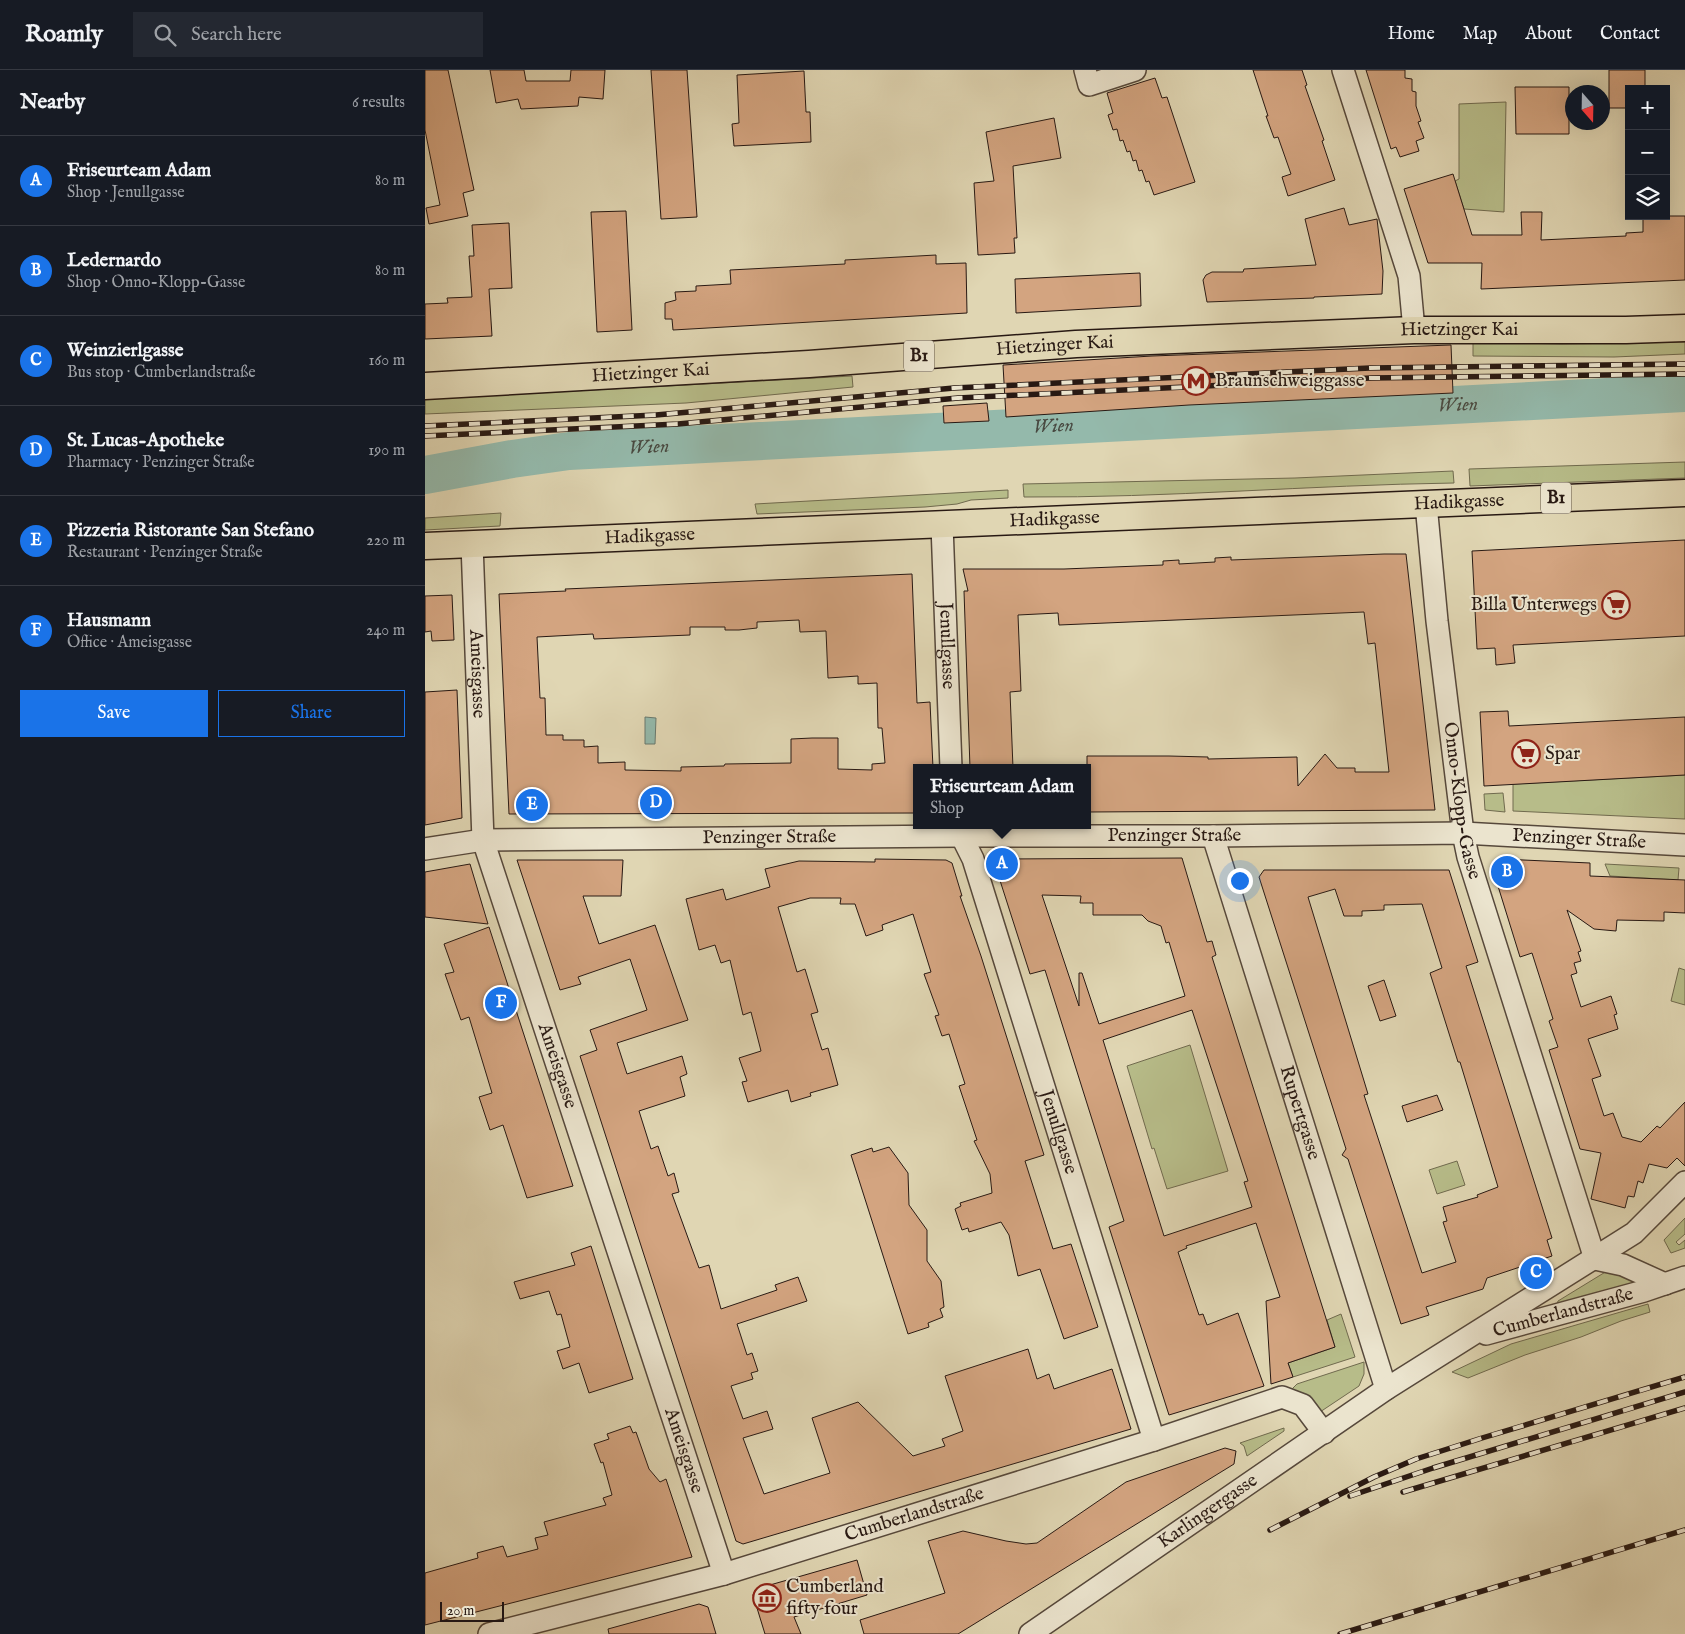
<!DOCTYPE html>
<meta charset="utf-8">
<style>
:root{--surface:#171b24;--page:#242831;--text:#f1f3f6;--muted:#9ea1a6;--line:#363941;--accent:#1a73e8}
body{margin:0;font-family:"IM FELL English",serif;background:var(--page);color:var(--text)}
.controls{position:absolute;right:15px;top:15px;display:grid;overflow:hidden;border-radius:0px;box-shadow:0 5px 20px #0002}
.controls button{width:45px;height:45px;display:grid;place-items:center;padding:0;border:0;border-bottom:1px solid var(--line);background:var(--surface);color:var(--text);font:25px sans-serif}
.compass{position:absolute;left:1140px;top:15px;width:45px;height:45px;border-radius:50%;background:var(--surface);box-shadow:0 5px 20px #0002;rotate:160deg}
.scale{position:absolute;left:15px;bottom:12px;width:64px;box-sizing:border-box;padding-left:5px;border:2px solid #281913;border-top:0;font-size:14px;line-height:18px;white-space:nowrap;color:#281913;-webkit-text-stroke:4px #ebe4ce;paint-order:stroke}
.you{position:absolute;left:814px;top:810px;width:18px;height:18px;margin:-12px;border:4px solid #fff;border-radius:50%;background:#1a73e8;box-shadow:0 0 0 8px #1a73e833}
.badge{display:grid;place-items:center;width:32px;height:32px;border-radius:50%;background:var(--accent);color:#fff;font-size:16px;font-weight:700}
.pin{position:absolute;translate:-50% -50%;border:2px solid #fff;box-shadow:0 1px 5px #0006}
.popup{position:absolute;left:488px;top:694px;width:178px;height:65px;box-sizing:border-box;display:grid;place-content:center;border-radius:0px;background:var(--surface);filter:drop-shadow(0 1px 4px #0005);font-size:16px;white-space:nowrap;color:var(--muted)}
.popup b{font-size:19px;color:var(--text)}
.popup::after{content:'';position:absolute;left:50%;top:100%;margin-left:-10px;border:10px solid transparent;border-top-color:var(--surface)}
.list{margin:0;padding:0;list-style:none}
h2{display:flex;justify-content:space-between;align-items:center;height:65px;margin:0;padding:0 20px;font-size:21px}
h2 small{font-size:16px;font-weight:400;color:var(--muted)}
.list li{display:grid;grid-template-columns:32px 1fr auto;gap:15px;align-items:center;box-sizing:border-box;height:90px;padding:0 20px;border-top:1px solid var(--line)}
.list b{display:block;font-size:19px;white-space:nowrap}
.list p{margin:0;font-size:16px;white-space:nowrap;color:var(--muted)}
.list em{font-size:16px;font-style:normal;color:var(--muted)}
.actions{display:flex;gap:10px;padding:15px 20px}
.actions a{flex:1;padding:11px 0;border:1px solid var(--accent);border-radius:0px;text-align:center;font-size:18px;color:var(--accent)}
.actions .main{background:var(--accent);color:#fff}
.icon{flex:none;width:28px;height:28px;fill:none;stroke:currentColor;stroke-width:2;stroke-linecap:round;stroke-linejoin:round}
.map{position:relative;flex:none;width:1260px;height:1564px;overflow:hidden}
header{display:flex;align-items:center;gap:30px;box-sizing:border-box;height:70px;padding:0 25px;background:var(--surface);border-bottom:1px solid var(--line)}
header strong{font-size:24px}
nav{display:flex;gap:28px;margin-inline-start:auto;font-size:18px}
.search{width:350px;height:45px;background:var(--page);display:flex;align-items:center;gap:12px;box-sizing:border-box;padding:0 18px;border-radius:0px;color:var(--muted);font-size:19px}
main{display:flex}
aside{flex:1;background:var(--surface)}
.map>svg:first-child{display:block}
.green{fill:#b7bc89;stroke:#706a4e}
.water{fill:#94b9ab;stroke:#69796e}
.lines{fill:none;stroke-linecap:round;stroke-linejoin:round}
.river{stroke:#94b9ab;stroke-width:38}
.building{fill:#d3a480;stroke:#281913;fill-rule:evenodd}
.minor-casing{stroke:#56483b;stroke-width:24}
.major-casing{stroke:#281913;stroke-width:29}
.minor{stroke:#ebe4ce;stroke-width:21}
.major{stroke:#e0d6b3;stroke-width:26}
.rail-casing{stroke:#281913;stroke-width:5.5}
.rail{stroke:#ebe4ce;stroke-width:4;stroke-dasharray:11;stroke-linecap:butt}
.labels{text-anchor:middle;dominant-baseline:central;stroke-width:4;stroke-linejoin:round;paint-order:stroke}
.shield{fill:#ebe4ce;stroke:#62564b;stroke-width:1}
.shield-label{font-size:18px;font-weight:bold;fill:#281913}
.street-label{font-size:19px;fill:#281913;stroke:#ebe4ce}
.poi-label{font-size:19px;fill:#281913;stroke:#ebe4ce;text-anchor:start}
.water-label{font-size:20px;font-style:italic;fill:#484941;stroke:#ebe4ce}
</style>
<header>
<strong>Roamly</strong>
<div class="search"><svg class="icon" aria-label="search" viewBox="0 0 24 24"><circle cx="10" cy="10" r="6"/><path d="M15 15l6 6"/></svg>Search here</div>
<nav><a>Home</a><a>Map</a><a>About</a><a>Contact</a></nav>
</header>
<main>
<aside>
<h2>Nearby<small>6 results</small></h2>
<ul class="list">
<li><span class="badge">A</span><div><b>Friseurteam Adam</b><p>Shop · Jenullgasse</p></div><em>80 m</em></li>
<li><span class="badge">B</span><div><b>Ledernardo</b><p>Shop · Onno-Klopp-Gasse</p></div><em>80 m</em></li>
<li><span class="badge">C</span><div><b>Weinzierlgasse</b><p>Bus stop · Cumberlandstraße</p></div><em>160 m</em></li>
<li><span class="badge">D</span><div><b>St. Lucas-Apotheke</b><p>Pharmacy · Penzinger Straße</p></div><em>190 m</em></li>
<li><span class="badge">E</span><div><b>Pizzeria Ristorante San Stefano</b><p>Restaurant · Penzinger Straße</p></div><em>220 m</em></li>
<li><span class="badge">F</span><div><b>Hausmann</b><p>Office · Ameisgasse</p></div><em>240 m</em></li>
</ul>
<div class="actions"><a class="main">Save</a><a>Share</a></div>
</aside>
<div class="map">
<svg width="1260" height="1564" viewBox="0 0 1260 1564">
<rect width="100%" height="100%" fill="#e0d6b3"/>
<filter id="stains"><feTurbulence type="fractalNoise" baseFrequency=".004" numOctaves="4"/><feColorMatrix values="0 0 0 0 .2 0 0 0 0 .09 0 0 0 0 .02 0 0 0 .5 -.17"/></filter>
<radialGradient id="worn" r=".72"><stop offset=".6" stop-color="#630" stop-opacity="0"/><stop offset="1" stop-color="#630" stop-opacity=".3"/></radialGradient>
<g class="green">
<path d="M1081 32 1079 142 1039 139 1030 111 1034 109V34Z"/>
<path d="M1048 272 1136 274 1260 272V284L1189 287 1048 286Z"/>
<path d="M427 306 428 317 261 333 0 344V329Z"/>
<path d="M1260 392V408L1045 416 1044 399Z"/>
<path d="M1028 401 1029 413C886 415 742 428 599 427L598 414 870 408Z"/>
<path d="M583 420V428L546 430 532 434 500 437 332 444 330 434Z"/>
<path d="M76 443 75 456 0 460V448Z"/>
<path d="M1260 705V749L1088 741V714Z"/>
<path d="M1078 723 1080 742 1060 740 1059 724Z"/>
<path d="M1180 794 1254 798 1253 810 1185 806Z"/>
<path d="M1254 898 1260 900V935L1246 931Z"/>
<path d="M765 975 803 1101 742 1119 729 1078 727 1079 702 996Z"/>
<path d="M1032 1091 1040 1115 1012 1124 1004 1100Z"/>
<path d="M1260 1148V1164L1251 1172 1254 1175 1260 1170V1178L1246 1183 1239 1170Z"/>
<path d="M1182 1201 1220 1212 1132 1234 1133 1231Z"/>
<path d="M1223 1234 1225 1242 1196 1251 1156 1267 1100 1285 1043 1308 1027 1302 1086 1274Z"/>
<path d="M916 1244 930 1287 868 1307 863 1293 910 1277 902 1250Z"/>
<path d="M939 1292V1304L934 1316 895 1342 881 1325 867 1319 872 1314Z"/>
<path d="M859 1358V1361L822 1386 819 1376 815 1373Z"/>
</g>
<path class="water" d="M220 647 231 648 230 674H220Z"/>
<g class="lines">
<path class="river" id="s1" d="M0 405 87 389 144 381 1260 323"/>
</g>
<g class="building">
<path d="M0 0H23L49 120 38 123 43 146 4 154 1 138 15 135 0 60Z"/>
<path d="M65 0H99L101 11H145L146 0H180L178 29 154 27 153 36 96 39 93 29 71 33Z"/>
<path d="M226 0H262L272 147 236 149Z"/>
<path d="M828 0H877L882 15 880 16 899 70 897 71 910 110 863 126 857 107 866 104 853 67 849 68 841 46H843Z"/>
<path d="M941 0H980V8L987 9V21L991 22V36L996 51 993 52 999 68 991 71 994 81 975 87 971 77 966 79Z"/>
<path d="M1184 0H1220V19H1204V38H1184Z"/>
<path d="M379 1 381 42H385L386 72 309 76 307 54 314 53 312 5Z"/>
<path d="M730 8 737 28 742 27 770 112 729 125 724 111 721 112 717 100 714 101 711 90 708 91 705 81 702 82 698 70 695 71 692 59 688 60 683 45 688 43 682 23Z"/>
<path d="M1090 17H1144V64H1091Z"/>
<path d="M629 48 636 88 588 96 592 168H589L590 183 553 185 549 113 569 111 561 62Z"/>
<path d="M1028 104 1047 165H1097L1096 142H1117L1116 170 1201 166V163L1218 162V146H1260V210L1056 219 1057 193H1003L979 119Z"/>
<path d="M919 138 924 155 952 149 958 201 957 224 889 227V228L782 232 778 210 781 205 787 202H818L819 199 891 195 880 149Z"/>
<path d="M201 141 207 260 172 262 166 142Z"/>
<path d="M84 153 87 218 64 219 67 266 0 269V234L23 233 22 228 47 227 44 186H49L47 155Z"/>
<path d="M511 185V194L541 193 542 243 248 260 247 249H240V233L251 230 250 222 271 221V216L306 214 305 200 420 194V190Z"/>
<path d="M715 203 716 236 591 243 590 209Z"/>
<path d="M1026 275 1028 323 764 335 581 347 578 295 727 286Z"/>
<path d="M562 333 564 351 519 353 518 336Z"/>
<path d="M1260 470V566L1088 575 1090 593 1071 595 1070 578 1052 579 1047 481Z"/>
<path d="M959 484H981L1010 740 662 742V686H744L783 687V689L872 687 873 716 900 684 912 698H930V702H964L950 573 943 574 939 542 634 555 633 543 593 545 596 621 585 622 588 698H545L539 521H543L538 499H639L738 495V491L754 490V494L790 492V488L806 487V490Z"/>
<path d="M487 504 492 633 505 632 508 698H492V743L84 744 74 524 141 521 140 519ZM374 550 375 562 401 561 403 608 433 606V614L452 613 453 658H457L460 693 447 694V700L413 699V668H387L366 669V693L300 694 299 696 256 697V701L200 700V692L173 693V676L159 677V670H138V665H121L120 628H115L112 567 168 564 169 569 265 565V557H300V560H314L332 558V552Z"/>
<path d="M27 525 29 570 7 571 6 561 0 562V526Z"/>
<path d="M32 620 37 748 0 755V622Z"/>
<path d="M1083 641 1084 656 1260 647V705L1059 716 1055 642Z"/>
<path d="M757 788 782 872 787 871 791 885 787 887 910 1277 863 1293 868 1307 846 1314 841 1231 855 1227 831 1153 761 1176 762 1178 753 1182 774 1245 778 1244 782 1255 813 1243 839 1316 744 1345 684 1157 699 1151 620 900 605 904 571 798 576 789ZM617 825 656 826 655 833H668V845H717L723 851 736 856 741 873 744 872 760 926 674 954 657 903H654V936ZM767 940 823 1111 819 1112 827 1137 739 1166 678 970Z"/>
<path d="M450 789 521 790 527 793 537 826H535L556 886 619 1085 600 1091 628 1179 646 1174 673 1257 639 1269 615 1199 593 1206 584 1165 576 1152 544 1162 543 1158 537 1160 530 1139 536 1136 535 1133 567 1123 565 1104 549 1071 552 1070 534 1016 540 1014 524 964 517 966 510 946 514 945 499 904 506 902 488 844 457 855 458 860 441 866 430 834H415L416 828H385L353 837 372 902 380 899 393 942 386 944 397 980 403 978 413 1015 385 1023 386 1026 366 1032 363 1020 323 1032 317 1012 322 1011 314 988 336 981 326 942 318 945 305 890 296 893 290 875 274 880 261 829 298 819 301 830 345 817 340 799 374 791 450 792Z"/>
<path d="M1076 789 1165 793V806L1260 810V843L1239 842V851L1192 850 1191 861 1169 859 1142 840 1156 881 1153 882 1156 891 1149 893 1152 903 1146 905 1156 937 1186 926 1192 944 1189 945 1193 959 1163 969 1176 1006 1167 1009 1179 1046 1188 1043 1197 1067 1216 1072 1232 1056 1235 1058 1260 1032V1096L1252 1088 1242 1098 1224 1094 1218 1113 1213 1111 1209 1127 1203 1126 1200 1138 1166 1129 1176 1083 1155 1079 1124 980 1133 977 1124 951 1128 949 1107 883 1095 887 1068 800Z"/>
<path d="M92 790H198L196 826H158L174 874 230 855 263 950 192 973 202 1004 257 986 262 1004 255 1007 260 1026 214 1041 226 1079 233 1076 243 1106 249 1103 254 1122 247 1124 274 1198 284 1195 296 1239 352 1220 350 1215 373 1207 382 1231 312 1254 322 1285 327 1283 333 1301 326 1303 328 1309 306 1316 318 1349 342 1341 348 1359 318 1368 339 1424 405 1403 387 1348 433 1332 488 1386 520 1376 517 1369 538 1361 520 1306 603 1279 612 1309 624 1304 629 1319 687 1299 706 1359 318 1474 311 1471 155 986 172 980 165 960 222 940 205 889 153 907 156 914 135 920Z"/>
<path d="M45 794 63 854 0 847V802Z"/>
<path d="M839 800H1024L1053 892 1041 896 1127 1168 1122 1170 1127 1186 1106 1193 1098 1201 1095 1197 1062 1208 1058 1219 1001 1237 1004 1245 976 1254 923 1089 917 1085 921 1079 834 807ZM910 819 919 846H937V841L959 840V835L997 834 1017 898 1005 903 1033 992H1035L1073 1117 1052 1125 1053 1127 1018 1137 1022 1151 1018 1152 1031 1192 997 1203 939 1025 943 1024 883 827Z"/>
<path d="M64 857 148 1116 102 1128 78 1055 65 1060 54 1027 67 1023 44 947 36 950 20 904 29 902 19 874Z"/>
<path d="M959 910 971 946 955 951 943 916Z"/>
<path d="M1012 1025 1018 1040 982 1052 977 1036Z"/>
<path d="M464 1077 483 1103 484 1135 502 1160V1191L516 1211 519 1237 515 1239 518 1247 503 1253 504 1257 483 1264 426 1085 447 1078 448 1082Z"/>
<path d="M166 1176 208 1309 164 1323 154 1293 138 1299 132 1281 145 1277 136 1244 132 1245 124 1221 95 1229 89 1212 150 1195 146 1183Z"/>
<path d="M205 1356 208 1363 211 1362 224 1399 235 1412 241 1409 267 1487 0 1555V1503L53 1488 52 1483 78 1476 82 1487 113 1479 110 1468 123 1465 119 1452 181 1435 178 1428 187 1425 178 1392 176 1393 169 1374 184 1369 182 1364Z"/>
<path d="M800 1378 811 1381 809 1394 533 1564H439L435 1550 520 1523 503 1471 538 1461 581 1471 601 1474 612 1473 701 1412Z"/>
<path d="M432 1490 442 1525 369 1547 376 1564H340L328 1525 331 1519Z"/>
<path d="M274 1534 283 1537 291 1564H184L183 1559Z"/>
</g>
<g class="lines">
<defs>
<g id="minor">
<path d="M660 0 664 15 710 0"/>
<path d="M918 0 984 206 989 260"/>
<path id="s2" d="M1001 434 1012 551 1038 763 1043 787 1170 1189"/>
<path id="s3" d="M517 455 526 698"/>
<path id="s4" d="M47 474 58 770 299 1504"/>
<path id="s5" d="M531 755 548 789 729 1370"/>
<path id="s6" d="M788 766 961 1319"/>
<path id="s7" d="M0 779 58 770 536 766H788L1038 763 1260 775"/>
<path d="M1170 1189 1198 1195 1240 1214"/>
<path id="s8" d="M1061 1264 1219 1221 1260 1207"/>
<path id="s9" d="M64 1564 299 1504 729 1370 857 1327 878 1335 899 1363"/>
<path id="s10" d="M605 1564 961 1319 1209 1163 1260 1112"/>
</g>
<g id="major">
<path id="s11" d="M0 316 384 294 651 274 989 260H1201L1260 258"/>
<path id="s12" d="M0 476 1260 423"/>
</g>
</defs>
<use href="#minor" class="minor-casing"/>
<use href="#major" class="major-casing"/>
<use href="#minor" class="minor"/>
<use href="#major" class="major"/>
<defs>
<g id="rail">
<path d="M0 356 231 345 529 318 945 298 1260 294"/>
<path d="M0 366 253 354 533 328 946 308 1260 304"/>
<path d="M978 1422 1260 1338"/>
<path d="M925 1426 1008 1398 1260 1322"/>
<path d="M845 1460 949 1407 991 1389 1057 1368 1260 1307"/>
<path d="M915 1564 1260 1460"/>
</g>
</defs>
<use href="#rail" class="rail-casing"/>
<use href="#rail" class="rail"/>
</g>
<defs>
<symbol id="metro-ring" viewBox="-11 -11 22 22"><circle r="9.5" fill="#ebe4ce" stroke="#8f2418" stroke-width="1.5"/><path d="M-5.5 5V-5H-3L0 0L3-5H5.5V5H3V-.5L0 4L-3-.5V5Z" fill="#8f2418"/></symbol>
<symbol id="supermarket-ring" viewBox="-11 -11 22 22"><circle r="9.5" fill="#ebe4ce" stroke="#8f2418" stroke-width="1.5"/><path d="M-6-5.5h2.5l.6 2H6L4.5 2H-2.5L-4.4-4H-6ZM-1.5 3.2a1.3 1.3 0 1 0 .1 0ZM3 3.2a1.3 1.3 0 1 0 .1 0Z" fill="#8f2418"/></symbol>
<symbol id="museum-ring" viewBox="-11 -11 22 22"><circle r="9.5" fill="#ebe4ce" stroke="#8f2418" stroke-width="1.5"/><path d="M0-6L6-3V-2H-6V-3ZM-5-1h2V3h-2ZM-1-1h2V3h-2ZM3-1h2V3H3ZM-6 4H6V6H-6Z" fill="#8f2418"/></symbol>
</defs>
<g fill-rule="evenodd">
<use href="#metro-ring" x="755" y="295" width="32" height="32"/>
<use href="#supermarket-ring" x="1175" y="519" width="32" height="32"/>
<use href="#supermarket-ring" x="1085" y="668" width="32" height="32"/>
<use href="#museum-ring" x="326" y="1512" width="32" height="32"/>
</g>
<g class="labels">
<g class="shield">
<rect x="479" y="270.5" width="30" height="31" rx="4"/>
<rect x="1116" y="412.5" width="30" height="31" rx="4"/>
</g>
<g class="shield-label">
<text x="494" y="286">B1</text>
<text x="1131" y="428">B1</text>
</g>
<g class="street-label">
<text stroke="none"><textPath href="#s11" startOffset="1036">Hietzinger Kai</textPath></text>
<text stroke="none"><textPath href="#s11" startOffset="631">Hietzinger Kai</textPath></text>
<text stroke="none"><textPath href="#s11" startOffset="226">Hietzinger Kai</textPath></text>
<text stroke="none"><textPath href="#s12" startOffset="1035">Hadikgasse</textPath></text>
<text stroke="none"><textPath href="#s12" startOffset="630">Hadikgasse</textPath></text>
<text stroke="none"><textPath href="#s12" startOffset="225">Hadikgasse</textPath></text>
<text stroke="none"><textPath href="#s3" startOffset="121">Jenullgasse</textPath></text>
<text stroke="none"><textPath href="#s4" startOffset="130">Ameisgasse</textPath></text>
<text stroke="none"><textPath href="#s2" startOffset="299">Onno-Klopp-Gasse</textPath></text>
<text stroke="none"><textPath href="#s7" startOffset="750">Penzinger Straße</textPath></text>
<text stroke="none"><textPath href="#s7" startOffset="345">Penzinger Straße</textPath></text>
<text stroke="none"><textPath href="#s7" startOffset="1155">Penzinger Straße</textPath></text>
<text stroke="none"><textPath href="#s4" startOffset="534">Ameisgasse</textPath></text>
<text stroke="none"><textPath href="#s6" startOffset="290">Rupertgasse</textPath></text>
<text stroke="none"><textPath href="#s5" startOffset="324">Jenullgasse</textPath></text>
<text stroke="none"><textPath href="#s8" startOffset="80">Cumberlandstraße</textPath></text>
<text stroke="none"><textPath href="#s4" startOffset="939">Ameisgasse</textPath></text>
<text stroke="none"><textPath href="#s10" startOffset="216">Karlingergasse</textPath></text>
<text stroke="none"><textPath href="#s9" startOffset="442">Cumberlandstraße</textPath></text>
</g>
<g class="poi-label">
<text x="790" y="311">Braunschweiggasse</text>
<text x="1172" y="535" text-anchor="end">Billa Unterwegs</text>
<text x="1120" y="684">Spar</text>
<text x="361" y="1517">Cumberland<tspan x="361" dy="22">fifty four</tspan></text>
</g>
<g class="water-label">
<text stroke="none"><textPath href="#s1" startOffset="1036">Wien</textPath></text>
<text stroke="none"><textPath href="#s1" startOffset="631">Wien</textPath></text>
<text stroke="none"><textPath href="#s1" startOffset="226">Wien</textPath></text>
</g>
</g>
<rect width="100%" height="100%" filter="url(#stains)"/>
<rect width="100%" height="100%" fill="url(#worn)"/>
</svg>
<div class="controls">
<button>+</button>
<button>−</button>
<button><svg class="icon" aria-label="layers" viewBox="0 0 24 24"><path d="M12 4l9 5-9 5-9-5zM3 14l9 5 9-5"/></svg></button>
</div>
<svg class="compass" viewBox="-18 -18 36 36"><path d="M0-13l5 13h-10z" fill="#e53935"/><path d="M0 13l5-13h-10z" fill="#9ea1a6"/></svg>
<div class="scale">20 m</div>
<div class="you"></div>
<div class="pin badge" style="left:577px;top:794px">A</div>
<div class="popup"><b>Friseurteam Adam</b>Shop</div>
<div class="pin badge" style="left:1082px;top:802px">B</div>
<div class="pin badge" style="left:1111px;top:1203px">C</div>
<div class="pin badge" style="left:231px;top:733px">D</div>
<div class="pin badge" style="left:107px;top:735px">E</div>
<div class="pin badge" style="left:76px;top:933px">F</div>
</div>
</main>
